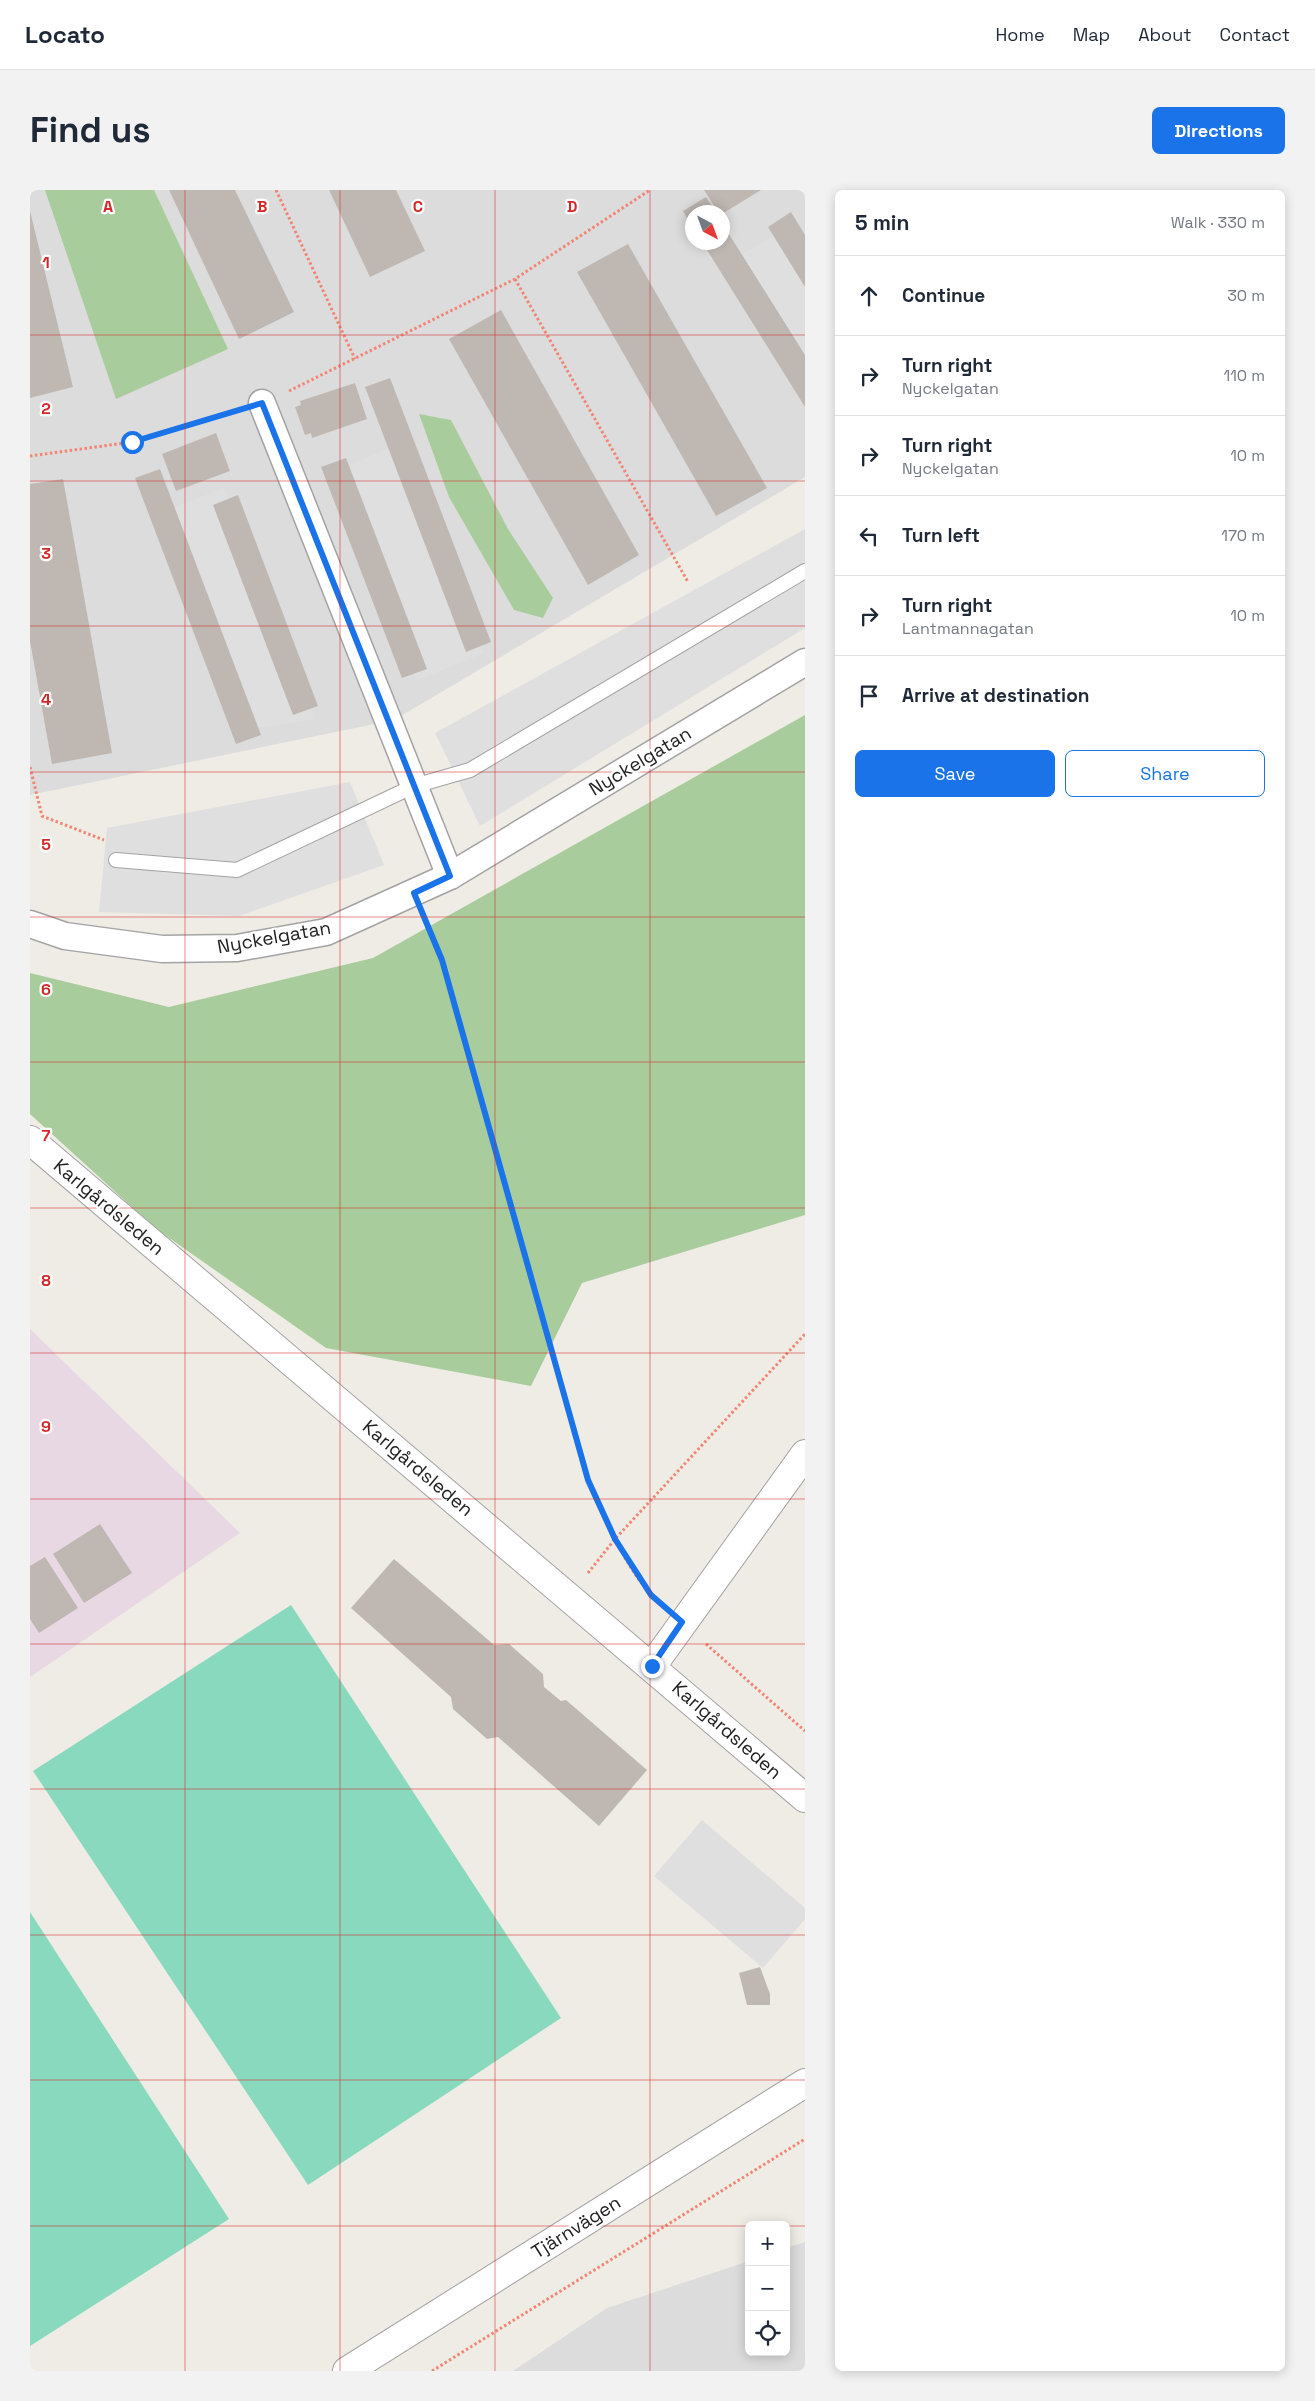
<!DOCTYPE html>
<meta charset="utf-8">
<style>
:root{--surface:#fff;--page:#f2f2f3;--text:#1f2937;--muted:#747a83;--line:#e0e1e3;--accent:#1a73e8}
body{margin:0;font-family:"Space Grotesk",sans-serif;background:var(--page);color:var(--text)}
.controls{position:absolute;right:15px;bottom:15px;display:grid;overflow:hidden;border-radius:8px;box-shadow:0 2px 12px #0003}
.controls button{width:45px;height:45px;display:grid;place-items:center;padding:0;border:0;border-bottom:1px solid var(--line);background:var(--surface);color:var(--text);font:25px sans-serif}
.compass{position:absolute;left:655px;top:15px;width:45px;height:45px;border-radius:50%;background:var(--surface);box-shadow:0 2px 12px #0003;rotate:139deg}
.stop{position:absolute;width:15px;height:15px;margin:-11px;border:4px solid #1a73e8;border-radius:50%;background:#fff}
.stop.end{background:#1a73e8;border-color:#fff;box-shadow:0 1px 5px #0008}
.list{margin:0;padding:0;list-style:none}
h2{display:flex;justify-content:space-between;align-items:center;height:65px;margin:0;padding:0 20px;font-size:21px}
h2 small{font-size:16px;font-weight:400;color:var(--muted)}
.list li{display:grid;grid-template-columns:32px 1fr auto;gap:15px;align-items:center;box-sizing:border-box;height:80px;padding:0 20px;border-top:1px solid var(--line)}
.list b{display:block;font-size:19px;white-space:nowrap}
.list p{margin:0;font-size:16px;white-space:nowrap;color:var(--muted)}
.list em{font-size:16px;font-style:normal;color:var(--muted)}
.actions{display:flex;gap:10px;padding:15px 20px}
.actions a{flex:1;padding:11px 0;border:1px solid var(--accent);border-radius:8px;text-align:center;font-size:18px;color:var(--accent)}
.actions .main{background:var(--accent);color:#fff}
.icon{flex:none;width:28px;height:28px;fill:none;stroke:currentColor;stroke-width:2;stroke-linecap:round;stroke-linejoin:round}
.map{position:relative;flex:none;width:775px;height:2181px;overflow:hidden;border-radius:8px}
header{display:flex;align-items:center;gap:30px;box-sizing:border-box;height:70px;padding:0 25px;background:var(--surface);border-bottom:1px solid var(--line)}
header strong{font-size:24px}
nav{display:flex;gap:28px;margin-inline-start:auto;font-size:18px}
.intro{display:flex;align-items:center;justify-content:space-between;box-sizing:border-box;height:120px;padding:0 30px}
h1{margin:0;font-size:35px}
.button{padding:12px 22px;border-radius:8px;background:var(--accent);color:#fff;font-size:18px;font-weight:700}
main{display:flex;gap:30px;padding:0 30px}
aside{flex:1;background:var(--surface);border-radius:8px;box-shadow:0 2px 12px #0003}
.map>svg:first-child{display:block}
.residential{fill:#dddcdc;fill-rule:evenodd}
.industrial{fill:#e7d8e4}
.forest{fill:#a9cc9d}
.pitch{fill:#88d9bd}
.parking{fill:#dfdfdf}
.building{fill:#bfb8b2}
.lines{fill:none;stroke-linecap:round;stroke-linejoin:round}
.service-casing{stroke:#a3a3a3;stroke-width:16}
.minor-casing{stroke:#a3a3a3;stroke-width:29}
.tertiary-casing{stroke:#a3a3a3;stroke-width:30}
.path{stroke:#f18674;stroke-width:3;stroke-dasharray:2.5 2.5;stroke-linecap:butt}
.service{stroke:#fff;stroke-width:14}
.minor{stroke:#fff;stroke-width:26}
.tertiary{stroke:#fff;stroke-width:28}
.route{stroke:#1a73e8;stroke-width:6}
.grid{fill:none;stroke:#d62828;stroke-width:1;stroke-opacity:0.55}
.labels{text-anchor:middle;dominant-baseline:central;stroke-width:4.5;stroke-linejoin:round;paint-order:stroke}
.street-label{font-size:19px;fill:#1f1f1f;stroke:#fff}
.grid-label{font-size:16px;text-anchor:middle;font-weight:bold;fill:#d62828;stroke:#fff;stroke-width:4.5;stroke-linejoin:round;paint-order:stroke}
</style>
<header>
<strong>Locato</strong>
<nav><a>Home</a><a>Map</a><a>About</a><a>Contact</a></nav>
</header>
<div class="intro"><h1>Find us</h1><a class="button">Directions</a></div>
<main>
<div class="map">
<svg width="775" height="2181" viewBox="0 0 775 2181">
<rect width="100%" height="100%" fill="#efece5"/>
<g class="residential">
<path d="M0 0H775V287L364 530 0 605ZM662 22H692V52H662Z"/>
<path d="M775 2052V2181H483L577 2118 719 2071V2162H756V2058Z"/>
</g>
<path class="industrial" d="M0 1139 210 1343 0 1487Z"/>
<g class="forest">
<path d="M15 0H124L198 159 86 209Z"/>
<path d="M389 224 421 230 478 339 523 408 513 428 484 420 419 307Z"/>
<path d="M775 525V1025L552 1093 501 1196 296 1158 125 1038 0 924V783L139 817 343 768Z"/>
</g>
<g class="pitch">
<path d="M261 1415 531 1828 278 1995 3 1581Z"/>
<path d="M0 1722 199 2029 0 2156Z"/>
</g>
<g class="parking">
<path d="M763 34 775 55V198L699 72Z"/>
<path d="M368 255 454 463 387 490 302 282Z"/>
<path d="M194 298 285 529 219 539 133 322Z"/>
<path d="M775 339V438L450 636 405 543Z"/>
<path d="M320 592 354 675 209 726 69 722 77 638Z"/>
<path d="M672 1630 775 1718V1729L733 1778 624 1686Z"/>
</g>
<g class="building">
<path d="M139 0H205L264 122 209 149Z"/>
<path d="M299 0H366L395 61 340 87Z"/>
<path d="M674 0H731L692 24 688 22Z"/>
<path d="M676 7 686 22H662V37L653 21Z"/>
<path d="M0 21 43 197 0 208Z"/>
<path d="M761 22 775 45V97L738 37Z"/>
<path d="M692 33 775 165V217L672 52H692Z"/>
<path d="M598 54 737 298 686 326 547 82Z"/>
<path d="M471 120 609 365 558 395 419 149Z"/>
<path d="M360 188 461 452 436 462 335 197Z"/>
<path d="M325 193 337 229 282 248 281 243 275 245 265 217 271 215 270 211Z"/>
<path d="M186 243 200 281 146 301 132 264Z"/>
<path d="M316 268 397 479 372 488 291 277Z"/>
<path d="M130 279 231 545 206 554 105 288Z"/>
<path d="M33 289 82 563 22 574 0 451V294Z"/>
<path d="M208 305 288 516 263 525 183 315Z"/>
<path d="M70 1334 102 1383 54 1413 23 1364Z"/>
<path d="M15 1367 48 1418 9 1443 0 1429V1376Z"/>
<path d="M364 1369 464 1455 479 1454 513 1484 514 1497 531 1511 536 1510 617 1580 569 1636 468 1547 457 1549 423 1519 421 1507 321 1418Z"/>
<path d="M730 1777 740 1804V1815H717L709 1783Z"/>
</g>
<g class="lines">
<defs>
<path id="service" d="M86 670 207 680 384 596 440 580 775 381"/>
<g id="minor">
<path d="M232 213 420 686"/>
<path d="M0 734 35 746 132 759 207 758 296 742 420 686 775 472"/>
</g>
<g id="tertiary">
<path d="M0 950 775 1608"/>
<path d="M622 1476 775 1264"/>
<path d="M317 2181 775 1893"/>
</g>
</defs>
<use href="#service" class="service-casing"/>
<use href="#minor" class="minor-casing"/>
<use href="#tertiary" class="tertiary-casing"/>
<g class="path">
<path d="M246 0 325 169"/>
<path d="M485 89 658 392"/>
<path d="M259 201 485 89 620 0"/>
<path d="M0 266 102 252 204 222"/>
<path d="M0 577 12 626 74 650"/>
<path d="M395 729 412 770 558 1290C575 1328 598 1386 630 1413"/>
<path d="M558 1383 585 1349 775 1144"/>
<path d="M676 1454 775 1541"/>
<path d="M402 2181 775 1949"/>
</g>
<use href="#service" class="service"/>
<use href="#minor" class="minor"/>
<use href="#tertiary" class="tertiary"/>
</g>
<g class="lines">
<path class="route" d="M102 252 232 213 420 686 384 703 412 770 558 1290 585 1349 621 1405 652 1432 622 1476"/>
</g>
<path class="grid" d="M155 0V2181M310 0V2181M465 0V2181M620 0V2181M0 145H775M0 291H775M0 436H775M0 582H775M0 727H775M0 872H775M0 1018H775M0 1163H775M0 1309H775M0 1454H775M0 1599H775M0 1745H775M0 1890H775M0 2036H719M756 2036H775"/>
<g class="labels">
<g class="street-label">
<text transform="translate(610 571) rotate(-31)">Nyckelgatan</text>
<text transform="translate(244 747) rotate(-10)">Nyckelgatan</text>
<text transform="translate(79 1017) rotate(40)">Karlgårdsleden</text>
<text transform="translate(388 1278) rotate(40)">Karlgårdsleden</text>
<text transform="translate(697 1540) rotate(41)">Karlgårdsleden</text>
<text transform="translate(546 2037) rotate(-32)">Tjärnvägen</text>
</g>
</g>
<g class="grid-label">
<text x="78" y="22">A</text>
<text x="232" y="22">B</text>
<text x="388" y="22">C</text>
<text x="542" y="22">D</text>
<text x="16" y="78">1</text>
<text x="16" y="224">2</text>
<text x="16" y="369">3</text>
<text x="16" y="515">4</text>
<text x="16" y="660">5</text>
<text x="16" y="805">6</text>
<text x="16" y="951">7</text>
<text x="16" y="1096">8</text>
<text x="16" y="1242">9</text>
</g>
</svg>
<div class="controls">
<button>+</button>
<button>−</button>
<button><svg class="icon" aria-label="locate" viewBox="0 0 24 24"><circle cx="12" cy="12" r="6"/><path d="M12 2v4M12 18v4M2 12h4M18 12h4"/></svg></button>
</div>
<svg class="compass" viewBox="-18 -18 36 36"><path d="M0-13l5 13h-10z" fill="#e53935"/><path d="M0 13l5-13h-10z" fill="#747a83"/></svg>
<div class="stop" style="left:102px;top:252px"></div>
<div class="stop end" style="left:622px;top:1476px"></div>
</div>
<aside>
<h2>5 min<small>Walk · 330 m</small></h2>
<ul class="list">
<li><svg class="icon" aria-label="ahead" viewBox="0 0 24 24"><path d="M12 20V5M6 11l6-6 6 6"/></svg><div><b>Continue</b></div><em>30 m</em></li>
<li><svg class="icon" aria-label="right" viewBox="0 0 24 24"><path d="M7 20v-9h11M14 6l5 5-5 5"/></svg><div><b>Turn right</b><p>Nyckelgatan</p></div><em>110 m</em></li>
<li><svg class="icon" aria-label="right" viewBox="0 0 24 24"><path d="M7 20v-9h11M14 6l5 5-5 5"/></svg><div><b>Turn right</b><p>Nyckelgatan</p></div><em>10 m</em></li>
<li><svg class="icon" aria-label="left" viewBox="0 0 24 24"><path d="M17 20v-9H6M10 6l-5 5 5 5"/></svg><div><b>Turn left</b></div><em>170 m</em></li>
<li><svg class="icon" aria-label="right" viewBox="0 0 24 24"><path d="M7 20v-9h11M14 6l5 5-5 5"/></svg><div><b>Turn right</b><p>Lantmannagatan</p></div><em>10 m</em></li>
<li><svg class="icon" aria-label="arrive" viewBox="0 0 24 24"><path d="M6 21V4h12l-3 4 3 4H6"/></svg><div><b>Arrive at destination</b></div></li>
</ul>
<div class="actions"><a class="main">Save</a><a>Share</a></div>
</aside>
</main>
